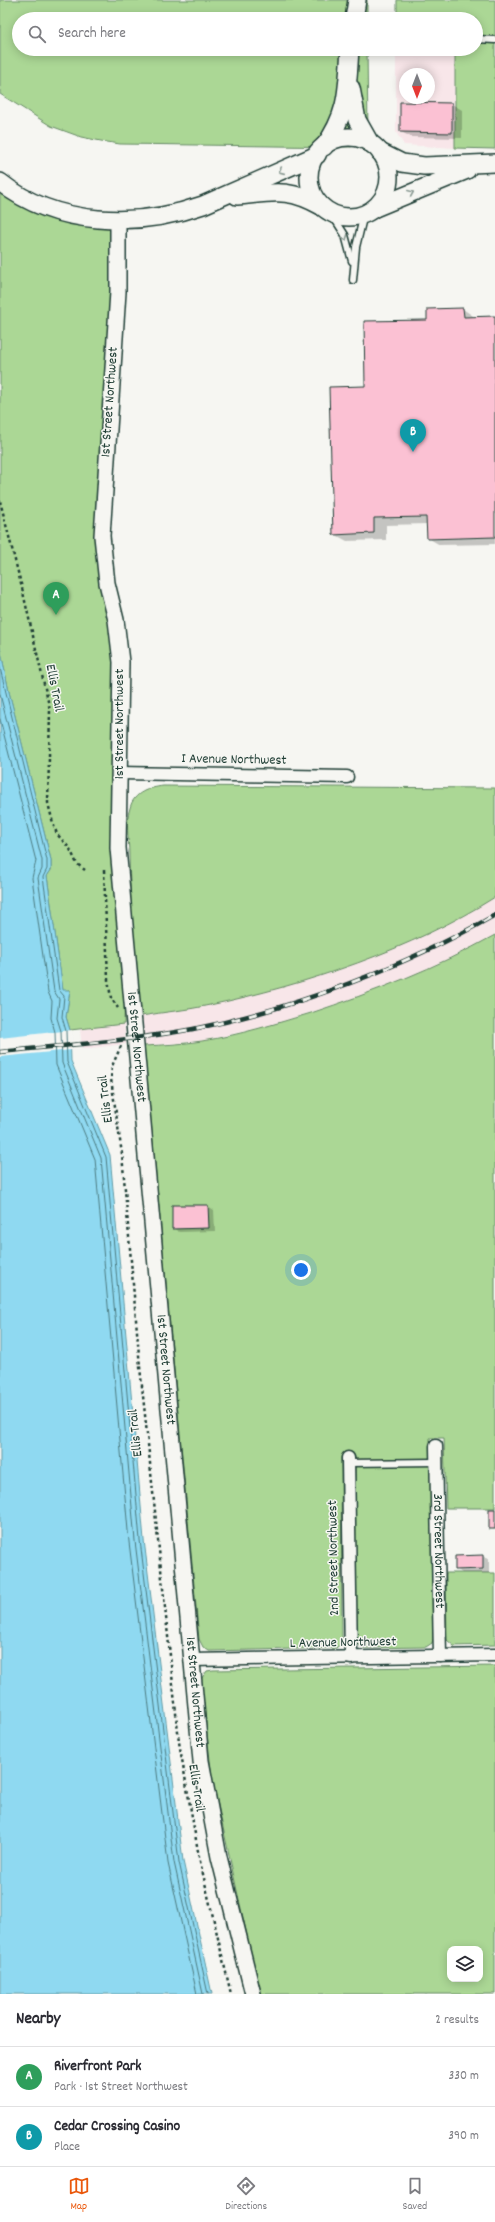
<!DOCTYPE html>
<meta charset="utf-8">
<style>
:root{--surface:#fff;--page:#f7f7f7;--text:#2b2b33;--muted:#7c7c81;--line:#e1e1e2;--accent:#ea580c}
body{margin:0;font-family:Dekko,sans-serif;background:var(--page);color:var(--text)}
.controls{position:absolute;right:12px;bottom:12px;display:grid;overflow:hidden;border-radius:8px;box-shadow:0 2px 10px #0003}
.controls button{width:36px;height:36px;display:grid;place-items:center;padding:0;border:0;border-bottom:1px solid var(--line);background:var(--surface);color:var(--text);font:20px sans-serif}
.compass{position:absolute;left:399px;top:68px;width:36px;height:36px;border-radius:50%;background:var(--surface);box-shadow:0 2px 10px #0003;rotate:180deg}
.you{position:absolute;left:301px;top:1270px;width:14px;height:14px;margin:-10px;border:3px solid #fff;border-radius:50%;background:#1a73e8;box-shadow:0 0 0 6px #1a73e833}
.badge{display:grid;place-items:center;width:26px;height:26px;border-radius:50%;background:var(--accent);color:#fff;font-size:13px;font-weight:700}
.pin{position:absolute;translate:-50% -33px;filter:drop-shadow(0 1px 2px #0008)}
.pin::after{content:'';position:absolute;top:21px;width:14px;height:12px;background:inherit;clip-path:polygon(0 0,100% 0,50% 100%)}
.list{margin:0;padding:0;list-style:none}
h2{display:flex;justify-content:space-between;align-items:center;height:52px;margin:0;padding:0 16px;font-size:17px}
h2 small{font-size:13px;font-weight:400;color:var(--muted)}
.list li{display:grid;grid-template-columns:26px 1fr auto;gap:12px;align-items:center;box-sizing:border-box;height:60px;padding:0 16px;border-top:1px solid var(--line)}
.list b{display:block;font-size:15px;white-space:nowrap}
.list p{margin:0;font-size:13px;white-space:nowrap;color:var(--muted)}
.list em{font-size:13px;font-style:normal;color:var(--muted)}
.icon{flex:none;width:22px;height:22px;fill:none;stroke:currentColor;stroke-width:2;stroke-linecap:round;stroke-linejoin:round}
.map{position:relative;flex:none;width:495px;height:1994px;overflow:hidden}
.search{position:absolute;background:var(--surface);box-shadow:0 2px 10px #0003;left:12px;right:12px;top:12px;height:44px;display:flex;align-items:center;gap:10px;box-sizing:border-box;padding:0 14px;border-radius:22px;color:var(--muted);font-size:15px}
.sheet{height:172px;background:var(--surface)}
nav{display:flex;justify-content:space-around;align-items:center;box-sizing:border-box;height:56px;border-top:1px solid var(--line);background:var(--surface);font-size:11px;color:var(--muted)}
nav a{display:grid;justify-items:center;gap:2px}
nav .on{color:var(--accent)}
.map>svg:first-child{display:block}
.built{fill:#f8e6e9;fill-rule:evenodd}
.green{fill:#abd795;stroke:#658a64;fill-rule:evenodd}
.water{fill:#8fd9f1;stroke:#629ba5}
.pier{fill:#f6f6f2}
.shadow{fill:#0003}
.lines{fill:none;stroke-linecap:round;stroke-linejoin:round}
.shore{stroke:#4c7b80;stroke-width:1}
.building{fill:#fbc1d3;stroke:#1f3d34}
.service-casing{stroke:#1f3d34;stroke-width:9}
.minor-casing{stroke:#1f3d34;stroke-width:15}
.tertiary-casing{stroke:#1f3d34;stroke-width:18}
.secondary-casing{stroke:#1f3d34;stroke-width:20}
.path{stroke:#1f3d34;stroke-width:2.5;stroke-dasharray:3 3;stroke-linecap:butt}
.service{stroke:#f6f6f2;stroke-width:6}
.minor{stroke:#f6f6f2;stroke-width:12}
.tertiary{stroke:#f6f6f2;stroke-width:15}
.secondary{stroke:#f6f6f2;stroke-width:17}
.rail-casing{stroke:#1f3d34;stroke-width:4.5}
.rail{stroke:#f6f6f2;stroke-width:3;stroke-dasharray:9;stroke-linecap:butt}
.oneway{stroke:#8a9a93}
.labels{text-anchor:middle;dominant-baseline:central;stroke-width:3;stroke-linejoin:round;paint-order:stroke}
.street-label{font-size:14px;fill:#1f3d34;stroke:#f6f6f2}
</style>
<div class="map">
<svg width="495" height="1994" viewBox="0 0 495 1994">
<rect width="100%" height="100%" fill="#f6f6f2"/>
<filter id="ink" filterUnits="userSpaceOnUse"><feTurbulence type="fractalNoise" baseFrequency=".025" numOctaves="2"/><feDisplacementMap in="SourceGraphic" scale="8" xChannelSelector="R" yChannelSelector="G"/><feConvolveMatrix kernelMatrix="1 2 1 2 8 2 1 2 1" color-interpolation-filters="sRGB"/></filter>
<g filter="url(#ink)">
<g class="built">
<path d="M396 49H455V148L404 145 396 132ZM405 74H429V98H405Z"/>
<path d="M495 897V935L464 952 410 977 337 1004 268 1026 202 1041 144 1046 141 1016 210 1005 336 971 413 940Z"/>
<path d="M124 1024 126 1044 82 1049 80 1029Z"/>
</g>
<g class="green">
<path d="M0 0H367V19H19V49H367L368 133 365 140 351 147 120 144 101 141 81 137 51 126 0 94Z"/>
<path d="M397 0H495V149L455 148V49H476V19H397Z"/>
<path d="M0 182 40 205 118 220 103 499 120 660 126 948 124 1024 70 1030 66 1017 70 990 63 991 47 876 51 870V860L9 692 0 647Z"/>
<path d="M163 786 495 788V897C413 949 305 985 210 1005 188 1010 164 1012 141 1016 136 962 130 908 129 854 129 839 125 822 130 808 134 792 149 788 163 786Z"/>
<path d="M495 935V1508H446L444 1438H430L433 1638 432 1643 426 1647 364 1648 360 1646 356 1638 355 1456H341L342 1643 336 1648 209 1651 203 1647 199 1639 144 1046C163 1045 183 1044 202 1041 239 1035 275 1024 311 1013 374 992 436 968 495 935Z"/>
<path d="M446 1573H495V1645L454 1646 447 1640Z"/>
<path d="M495 1666V1994H260L212 1778 201 1679 207 1671 213 1670ZM450 1949H480V1979H450Z"/>
</g>
<path class="water" d="M0 647 9 692 51 860V870L47 876 63 990H70L66 1017 70 1030 71 1061 110 1155 144 1540 183 1861 212 1994H0Z"/>
<path class="pier" d="M72 1030V1050L0 1057V1038Z"/>
<g class="shadow">
<path d="M401 103 452 104 462 110V138L411 137 401 132Z"/>
<path d="M463 309 476 318 495 317V544L440 545 428 538 427 524 386 525V540L347 541 334 534 366 387 428 321V310Z"/>
<path d="M208 1206 214 1210 215 1231 179 1232 173 1228Z"/>
<path d="M483 1556 489 1560V1573H462L456 1569Z"/>
</g>
<g class="lines">
<g class="shore">
<path d="M0 668 47 860V869L43 877 59 990 64 996 62 1017 66 1031 67 1062 106 1157 140 1540 179 1862 208 1994"/>
<path d="M0 694 42 860V869L38 878 54 991 59 999 57 1018 61 1031 62 1063 101 1158 135 1541 174 1862 203 1994"/>
<path d="M0 719 36 861 32 878 48 992 52 1001 51 1018 55 1032 56 1065 95 1159 129 1542 168 1863 197 1994"/>
</g>
</g>
<g class="building">
<path d="M400 102 452 103V133L400 132Z"/>
<path d="M463 308 464 317 495 316V537L427 539 426 517 374 518V533L333 535 329 387 365 386 364 321 427 320V309Z"/>
<path d="M172 1205H208L209 1228 172 1229Z"/>
<rect x="489" y="1509" width="6" height="20"/>
<path d="M483 1555V1569L455 1570V1556Z"/>
</g>
<g class="lines">
<defs>
<g id="service">
<path d="M476 39 495 40"/>
<path d="M331 213 345 235 352 261"/>
<path d="M353 280 356 247 364 214"/>
<path d="M348 1463 436 1462"/>
</g>
<g id="minor">
<path d="M120 773 347 777"/>
<path id="s1" d="M436 1446 440 1656"/>
<path d="M348 1458 351 1658"/>
<path d="M192 1660 495 1655"/>
</g>
<g id="tertiary">
<path id="s2" d="M118 220V292L102 536 107 583 116 620 121 662 118 848 201 1761 219 1857 253 1994"/>
</g>
<g id="secondary">
<path d="M354 19 357 0"/>
<path d="M351 88 357 120 370 143"/>
<circle cx="349" cy="177" r="40"/>
<path d="M324 147C349 112 347 89 350 49"/>
<path d="M380 152 402 163 424 166 495 163"/>
<path d="M0 182C56 227 138 228 203 205L317 155"/>
<path d="M237 196C272 193 288 187 321 206"/>
<path d="M375 208 467 170"/>
</g>
</defs>
<use href="#service" class="service-casing"/>
<use href="#minor" class="minor-casing"/>
<use href="#tertiary" class="tertiary-casing"/>
<use href="#secondary" class="secondary-casing"/>
<g class="path">
<path d="M0 501 22 588 50 710 48 803 53 823 57 834 70 849 77 864 85 870"/>
<path d="M104 870 108 980 111 998 118 1008"/>
<path d="M121 1046 112 1066 111 1079 122 1154 140 1367 179 1742 199 1857 231 1994"/>
</g>
<use href="#service" class="service"/>
<use href="#minor" class="minor"/>
<use href="#tertiary" class="tertiary"/>
<use href="#secondary" class="secondary"/>
<defs>
<path id="rail" d="M0 1052C64 1045 129 1041 193 1029 294 1009 406 966 495 915"/>
</defs>
<use href="#rail" class="rail-casing"/>
<use href="#rail" class="rail"/>
</g>
<defs><path id="oneway-chevron" d="M-2-3.5L2.5 0L-2 3.5" fill="none" stroke-width="1.6" stroke-linecap="round" stroke-linejoin="round"/></defs>
<g class="oneway">
<use href="#oneway-chevron" transform="translate(281 171) rotate(156)"/>
<use href="#oneway-chevron" transform="translate(411 193) rotate(-23)"/>
<use href="#oneway-chevron" transform="translate(345 238) rotate(69)"/>
</g>
</g>
<g class="labels">
<g class="street-label">
<text transform="translate(110 402) rotate(-86)">1st Street Northwest</text>
<text transform="translate(54 688) rotate(79)">Ellis Trail</text>
<text transform="translate(120 724) rotate(-90)">1st Street Northwest</text>
<text transform="translate(234 760) rotate(1)">I Avenue Northwest</text>
<text stroke="none"><textPath href="#s2" startOffset="830">1st Street Northwest</textPath></text>
<text transform="translate(106 1099) rotate(-97)">Ellis Trail</text>
<text stroke="none"><textPath href="#s2" startOffset="1154">1st Street Northwest</textPath></text>
<text transform="translate(136 1433) rotate(-96)">Ellis Trail</text>
<text stroke="none"><textPath href="#s1" startOffset="105">3rd Street Northwest</textPath></text>
<text transform="translate(334 1558) rotate(-91)">2nd Street Northwest</text>
<text transform="translate(343 1643) rotate(-1)">L Avenue Northwest</text>
<text stroke="none"><textPath href="#s2" startOffset="1478">1st Street Northwest</textPath></text>
<text transform="translate(196 1788) rotate(81)">Ellis Trail</text>
</g>
</g>
</svg>
<div class="controls">
<button><svg class="icon" aria-label="layers" viewBox="0 0 24 24"><path d="M12 4l9 5-9 5-9-5zM3 14l9 5 9-5"/></svg></button>
</div>
<svg class="compass" viewBox="-18 -18 36 36"><path d="M0-13l5 13h-10z" fill="#e53935"/><path d="M0 13l5-13h-10z" fill="#7c7c81"/></svg>
<div class="you"></div>
<div class="pin badge" style="left:56px;top:615px;background:#2e9e5b">A</div>
<div class="pin badge" style="left:413px;top:452px;background:#0f9aa8">B</div>
<div class="search"><svg class="icon" aria-label="search" viewBox="0 0 24 24"><circle cx="10" cy="10" r="6"/><path d="M15 15l6 6"/></svg>Search here</div>
</div>
<section class="sheet">
<h2>Nearby<small>2 results</small></h2>
<ul class="list">
<li><span class="badge" style="background:#2e9e5b">A</span><div><b>Riverfront Park</b><p>Park · 1st Street Northwest</p></div><em>330 m</em></li>
<li><span class="badge" style="background:#0f9aa8">B</span><div><b>Cedar Crossing Casino</b><p>Place</p></div><em>390 m</em></li>
</ul>
</section>
<nav>
<a class="on"><svg class="icon" aria-label="map" viewBox="0 0 24 24"><path d="M3 6l6-2 6 2 6-2v14l-6 2-6-2-6 2zM9 4v14M15 6v14"/></svg>Map</a>
<a><svg class="icon" aria-label="directions" viewBox="0 0 24 24"><path d="M12 3l9 9-9 9-9-9zM9 14v-3h6M13 9l2 2-2 2"/></svg>Directions</a>
<a><svg class="icon" aria-label="saved" viewBox="0 0 24 24"><path d="M7 4h10v16l-5-4-5 4z"/></svg>Saved</a>
</nav>
